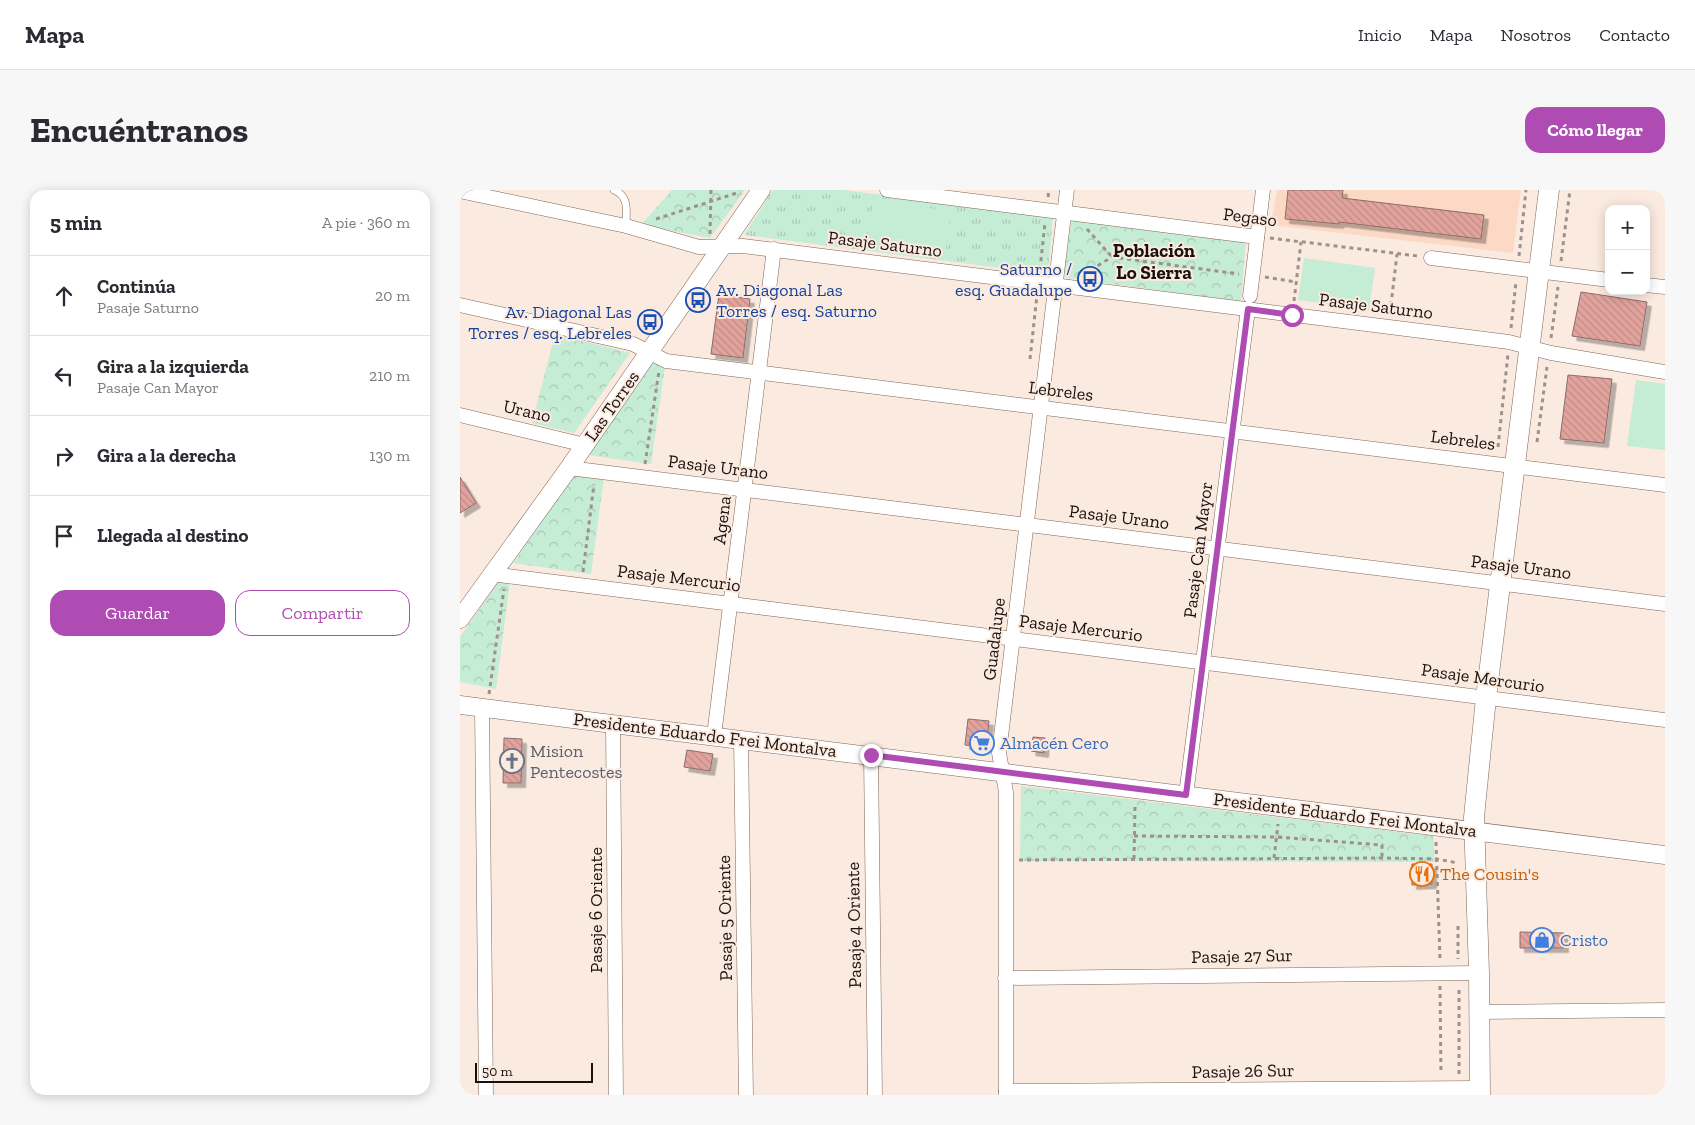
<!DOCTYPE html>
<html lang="es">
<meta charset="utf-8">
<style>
:root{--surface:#fff;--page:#f7f7f7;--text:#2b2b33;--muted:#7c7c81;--line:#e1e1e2;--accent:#af4cb3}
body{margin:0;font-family:"Zilla Slab",serif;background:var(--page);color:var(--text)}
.controls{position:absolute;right:15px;top:15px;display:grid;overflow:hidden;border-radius:10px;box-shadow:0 2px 12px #0003}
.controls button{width:45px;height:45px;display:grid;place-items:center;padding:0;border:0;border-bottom:1px solid var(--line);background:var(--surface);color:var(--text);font:25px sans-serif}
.scale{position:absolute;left:15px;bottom:12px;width:118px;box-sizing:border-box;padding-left:5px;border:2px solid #1b110c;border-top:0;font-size:14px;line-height:18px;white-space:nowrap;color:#1b110c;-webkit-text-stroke:4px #fbeae0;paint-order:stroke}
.stop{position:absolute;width:15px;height:15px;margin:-11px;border:4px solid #af4cb3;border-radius:50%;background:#fff}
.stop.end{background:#af4cb3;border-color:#fff;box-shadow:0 1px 5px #0008}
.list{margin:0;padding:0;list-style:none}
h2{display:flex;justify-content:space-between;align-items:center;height:65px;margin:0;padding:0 20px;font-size:21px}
h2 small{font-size:16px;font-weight:400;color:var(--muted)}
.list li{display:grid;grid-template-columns:32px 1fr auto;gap:15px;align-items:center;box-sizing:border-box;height:80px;padding:0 20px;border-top:1px solid var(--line)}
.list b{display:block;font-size:19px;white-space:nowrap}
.list p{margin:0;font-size:16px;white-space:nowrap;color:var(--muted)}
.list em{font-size:16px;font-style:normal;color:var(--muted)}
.actions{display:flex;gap:10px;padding:15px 20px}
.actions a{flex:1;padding:11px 0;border:1px solid var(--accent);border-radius:15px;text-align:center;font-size:18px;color:var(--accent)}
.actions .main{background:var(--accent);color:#fff}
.icon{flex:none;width:28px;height:28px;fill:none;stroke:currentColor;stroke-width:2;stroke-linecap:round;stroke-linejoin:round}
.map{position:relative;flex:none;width:1205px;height:905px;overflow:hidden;border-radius:15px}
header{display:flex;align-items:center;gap:30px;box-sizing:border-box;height:70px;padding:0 25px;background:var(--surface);border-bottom:1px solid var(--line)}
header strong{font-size:24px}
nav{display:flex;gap:28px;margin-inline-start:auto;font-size:18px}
.intro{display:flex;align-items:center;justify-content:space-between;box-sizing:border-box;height:120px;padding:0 30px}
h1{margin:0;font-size:35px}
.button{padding:12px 22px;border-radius:15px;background:var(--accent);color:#fff;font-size:18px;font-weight:700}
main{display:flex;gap:30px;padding:0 30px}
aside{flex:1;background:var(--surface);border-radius:15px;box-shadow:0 2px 12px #0003}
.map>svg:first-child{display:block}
.built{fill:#fcd9c4}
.grass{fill:url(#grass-tufts)}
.park{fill:url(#park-crowns)}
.pitch{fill:#c5ecd4}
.building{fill:url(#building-back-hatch);stroke:#8a6c69;filter:url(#shadow)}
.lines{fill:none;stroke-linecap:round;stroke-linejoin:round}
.service-casing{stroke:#7f6658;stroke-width:8}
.minor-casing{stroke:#7f6658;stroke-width:15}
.tertiary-casing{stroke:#7f6658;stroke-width:19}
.secondary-casing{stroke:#7f6658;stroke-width:21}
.path{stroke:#9f9189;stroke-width:3;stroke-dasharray:4 4;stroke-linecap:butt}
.service{stroke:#fff;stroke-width:7}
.minor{stroke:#fff;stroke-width:14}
.tertiary{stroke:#fff;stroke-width:18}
.secondary{stroke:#fff;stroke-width:20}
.route{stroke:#af4cb3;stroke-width:6}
.labels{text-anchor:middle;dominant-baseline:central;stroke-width:4;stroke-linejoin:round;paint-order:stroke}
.street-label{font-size:18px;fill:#1b110c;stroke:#fbeae0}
.transit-label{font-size:18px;fill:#164399;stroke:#fbeae0;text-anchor:end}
.shop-label{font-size:18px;fill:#366cbe;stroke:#fbeae0;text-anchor:start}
.worship-label{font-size:18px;fill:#5b616d;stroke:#fbeae0;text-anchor:start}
.food-label{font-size:18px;fill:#c56008;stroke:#fbeae0;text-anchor:start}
.neighbourhood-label{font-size:19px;font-weight:bold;fill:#1b110c;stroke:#fbeae0}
</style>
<header>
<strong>Mapa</strong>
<nav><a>Inicio</a><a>Mapa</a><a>Nosotros</a><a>Contacto</a></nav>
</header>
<div class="intro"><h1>Encuéntranos</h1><a class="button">Cómo llegar</a></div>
<main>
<aside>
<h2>5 min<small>A pie · 360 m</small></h2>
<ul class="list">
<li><svg class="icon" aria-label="ahead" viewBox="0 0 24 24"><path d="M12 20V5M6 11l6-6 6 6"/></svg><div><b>Continúa</b><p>Pasaje Saturno</p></div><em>20 m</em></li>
<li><svg class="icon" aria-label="left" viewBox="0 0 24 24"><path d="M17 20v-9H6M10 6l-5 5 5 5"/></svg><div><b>Gira a la izquierda</b><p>Pasaje Can Mayor</p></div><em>210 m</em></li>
<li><svg class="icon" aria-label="right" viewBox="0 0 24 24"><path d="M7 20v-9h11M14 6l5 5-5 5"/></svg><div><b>Gira a la derecha</b></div><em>130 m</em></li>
<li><svg class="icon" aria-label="arrive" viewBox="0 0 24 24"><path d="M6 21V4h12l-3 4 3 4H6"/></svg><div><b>Llegada al destino</b></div></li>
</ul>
<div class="actions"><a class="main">Guardar</a><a>Compartir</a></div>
</aside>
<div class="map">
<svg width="1205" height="905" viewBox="0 0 1205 905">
<defs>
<pattern id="grass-tufts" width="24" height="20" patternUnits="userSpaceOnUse" patternTransform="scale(1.25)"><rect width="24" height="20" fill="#c5ecd4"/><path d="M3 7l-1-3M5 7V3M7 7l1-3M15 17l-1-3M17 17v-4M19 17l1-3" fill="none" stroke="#a9c9b5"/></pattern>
<pattern id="park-crowns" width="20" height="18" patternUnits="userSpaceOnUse" patternTransform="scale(1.25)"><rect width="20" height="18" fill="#c5ecd4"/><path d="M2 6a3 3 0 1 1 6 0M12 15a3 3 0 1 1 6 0" fill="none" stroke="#a9c9b5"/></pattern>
<pattern id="building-back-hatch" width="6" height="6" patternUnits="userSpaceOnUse" patternTransform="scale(1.25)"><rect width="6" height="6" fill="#e2a39d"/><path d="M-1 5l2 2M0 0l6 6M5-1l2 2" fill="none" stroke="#c18b86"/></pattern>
<filter id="shadow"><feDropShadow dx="4.5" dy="4.5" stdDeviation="0" flood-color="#0004"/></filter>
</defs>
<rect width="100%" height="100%" fill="#fbeae0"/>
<path class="built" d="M817 0H1061L1053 63 811 35Z"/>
<path class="grass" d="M313 0H383L593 26 588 84 284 45Z"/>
<g class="park">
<path d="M212 0H285L250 48 181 35Z"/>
<path d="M612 29 786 49 781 112 603 87Z"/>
<path d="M95 144 170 163 114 243 72 233Z"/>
<path d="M191 173 205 176 191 274 128 265Z"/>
<path d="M116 283 144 287 131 384 53 373Z"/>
<path d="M41 389 50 392 36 499 0 492V447Z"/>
<path d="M561 596 973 646 975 672 560 671Z"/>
</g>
<g class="pitch">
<path d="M413 10 491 21 485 66 407 56Z"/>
<path d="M844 68 915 78 909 120 838 110Z"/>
<path d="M1176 190 1205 194V260L1167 256Z"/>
</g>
<g class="building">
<path d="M828 0H883L882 8 1024 25 1021 49 879 32V34L825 29Z"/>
<path d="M1121 102 1187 112 1180 156 1112 146Z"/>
<path d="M259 104 290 109 283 168 251 164Z"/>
<path d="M1108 185 1152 189 1144 253 1100 249Z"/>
<path d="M0 287 16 313 0 323Z"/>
<path d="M508 529 529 531 526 557 505 555Z"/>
<path d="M573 547 585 548 584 563 571 561Z"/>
<path d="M44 548 62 549 61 593H43Z"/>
<path d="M227 560 253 564 250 581 224 577Z"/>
<path d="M952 674H972V694L952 695Z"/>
<path d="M1060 742 1104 743V758H1060Z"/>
</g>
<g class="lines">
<defs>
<path id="service" d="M154 0C170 7 166 21 166 36"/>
<g id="minor">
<path d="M427 0 797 47"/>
<path d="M0 1 166 36 239 57 283 56 1049 152 1091 163 1205 182"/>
<path d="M971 68 1149 90"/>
<path d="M1186 95 1205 97"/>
<path d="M790 106 803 0"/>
<path d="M0 115 173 154 206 171 1205 295"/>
<path d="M0 225 125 255"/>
<path d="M109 278 1205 414"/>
<path d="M31 384 1205 530"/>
<path d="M22 518 26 905"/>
<path d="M153 534 156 905"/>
<path d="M254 546 314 59"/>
<path d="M281 550 286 905"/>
<path d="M411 565 415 905"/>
<path d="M726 605 788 119"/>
<path d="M545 788 1019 783"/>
<path d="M1020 822 1205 820"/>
<path d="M546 901 1020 898"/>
<path d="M546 905V602L539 563 607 0"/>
</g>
<g id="tertiary">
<path d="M0 429 109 278 301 0"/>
<path d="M0 515 1205 665"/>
</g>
<path id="secondary" d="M1020 905 1019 783 1014 627 1026 508 1089 0"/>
</defs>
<use href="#service" class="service-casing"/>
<use href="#minor" class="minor-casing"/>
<use href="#tertiary" class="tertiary-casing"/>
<use href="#secondary" class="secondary-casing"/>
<g class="path">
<path d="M588 7 589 0"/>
<path d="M196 29 280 2"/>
<path d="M627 39 652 67"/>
<path d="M250 44 251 0"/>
<path d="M810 48 958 66"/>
<path d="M1059 66 1066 0"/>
<path d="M1101 71 1110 0"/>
<path d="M580 79 585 33"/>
<path d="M624 84 652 67 779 84"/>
<path d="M805 87 836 92"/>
<path d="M834 111 841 52"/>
<path d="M930 123 937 64"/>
<path d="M1051 138 1056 92"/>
<path d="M1091 148 1098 97"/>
<path d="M570 169 577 105"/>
<path d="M1077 252 1087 177"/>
<path d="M1038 257 1048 164"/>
<path d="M185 274 199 181"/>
<path d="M123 382 134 294"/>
<path d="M29 504 44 399"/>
<path d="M674 646 816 647 922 655V668"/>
<path d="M976 652 980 769"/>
<path d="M814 668 818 634"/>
<path d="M674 669 675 616"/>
<path d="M559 670 922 668 977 669 998 673"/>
<path d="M998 736V769"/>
<path d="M980 796 981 884"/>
<path d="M999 884V796"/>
</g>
<use href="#service" class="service"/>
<use href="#minor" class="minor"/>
<use href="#tertiary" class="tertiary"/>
<use href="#secondary" class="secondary"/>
</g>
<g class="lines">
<path class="route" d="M411 565 726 605 788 119 832 125"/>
</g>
<defs>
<symbol id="bus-ring" viewBox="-11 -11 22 22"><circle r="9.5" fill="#fbeae0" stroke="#1a4fb4" stroke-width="1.5"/><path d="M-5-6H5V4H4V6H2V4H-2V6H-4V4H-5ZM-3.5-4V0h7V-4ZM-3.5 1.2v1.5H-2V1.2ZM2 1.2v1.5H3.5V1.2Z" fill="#1a4fb4"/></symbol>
<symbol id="supermarket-ring" viewBox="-11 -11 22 22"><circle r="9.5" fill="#fbeae0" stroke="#3f7fe0" stroke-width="1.5"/><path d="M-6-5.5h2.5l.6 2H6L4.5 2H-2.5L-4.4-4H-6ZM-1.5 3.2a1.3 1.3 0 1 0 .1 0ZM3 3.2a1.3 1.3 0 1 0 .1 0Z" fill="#3f7fe0"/></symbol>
<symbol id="church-ring" viewBox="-11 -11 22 22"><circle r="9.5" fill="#fbeae0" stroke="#6b7280" stroke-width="1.5"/><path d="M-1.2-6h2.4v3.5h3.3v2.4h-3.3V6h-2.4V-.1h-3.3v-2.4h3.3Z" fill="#6b7280"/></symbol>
<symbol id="restaurant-ring" viewBox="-11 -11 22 22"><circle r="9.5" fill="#fbeae0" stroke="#e8710a" stroke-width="1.5"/><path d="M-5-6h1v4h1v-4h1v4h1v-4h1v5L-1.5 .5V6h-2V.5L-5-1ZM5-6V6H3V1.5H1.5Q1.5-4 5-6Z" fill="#e8710a"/></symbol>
<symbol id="shop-ring" viewBox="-11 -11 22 22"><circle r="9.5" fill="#fbeae0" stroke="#3f7fe0" stroke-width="1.5"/><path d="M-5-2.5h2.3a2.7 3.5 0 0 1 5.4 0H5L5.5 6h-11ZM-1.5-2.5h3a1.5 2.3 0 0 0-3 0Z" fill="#3f7fe0"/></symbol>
</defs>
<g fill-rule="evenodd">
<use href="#bus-ring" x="616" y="75" width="28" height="28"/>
<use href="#bus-ring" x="224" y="96" width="28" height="28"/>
<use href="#bus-ring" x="176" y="118" width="28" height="28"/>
<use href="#supermarket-ring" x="508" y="539" width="28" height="28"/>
<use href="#church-ring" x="38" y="557" width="28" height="28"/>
<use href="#restaurant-ring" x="948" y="670" width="28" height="28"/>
<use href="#shop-ring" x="1068" y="736" width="28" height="28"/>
</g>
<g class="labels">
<g class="street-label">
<text transform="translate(790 27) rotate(7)">Pegaso</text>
<text transform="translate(425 54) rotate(7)">Pasaje Saturno</text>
<text transform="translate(916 116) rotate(7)">Pasaje Saturno</text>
<text transform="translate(601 201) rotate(7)">Lebreles</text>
<text transform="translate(152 216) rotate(-55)">Las Torres</text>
<text transform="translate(67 221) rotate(13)">Urano</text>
<text transform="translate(1003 250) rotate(7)">Lebreles</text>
<text transform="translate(258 277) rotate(7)">Pasaje Urano</text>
<text transform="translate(659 327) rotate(7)">Pasaje Urano</text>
<text transform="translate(262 330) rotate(-83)">Agena</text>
<text transform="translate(738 360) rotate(-83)">Pasaje Can Mayor</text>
<text transform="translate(1061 377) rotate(7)">Pasaje Urano</text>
<text transform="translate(219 388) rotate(7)">Pasaje Mercurio</text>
<text transform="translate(621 438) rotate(7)">Pasaje Mercurio</text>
<text transform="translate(534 449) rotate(-83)">Guadalupe</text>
<text transform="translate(1023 488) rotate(8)">Pasaje Mercurio</text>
<text transform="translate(245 545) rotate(7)">Presidente Eduardo Frei Montalva</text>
<text transform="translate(885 625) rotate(7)">Presidente Eduardo Frei Montalva</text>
<text transform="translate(136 720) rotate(-90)">Pasaje 6 Oriente</text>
<text transform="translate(265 728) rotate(-91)">Pasaje 5 Oriente</text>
<text transform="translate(394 735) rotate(-91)">Pasaje 4 Oriente</text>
<text transform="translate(782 766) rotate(-1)">Pasaje 27 Sur</text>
<text transform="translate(783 881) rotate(-1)">Pasaje 26 Sur</text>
</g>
<g class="transit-label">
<text x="612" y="79">Saturno /<tspan x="612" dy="21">esq. Guadalupe</tspan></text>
<text x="256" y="100" text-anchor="start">Av. Diagonal Las<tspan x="256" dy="21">Torres / esq. Saturno</tspan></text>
<text x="172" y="122">Av. Diagonal Las<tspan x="172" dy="21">Torres / esq. Lebreles</tspan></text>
</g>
<g class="shop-label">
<text x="540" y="553">Almacén Cero</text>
<text x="1100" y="750">Cristo</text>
</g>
<g class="worship-label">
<text x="70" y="561">Mision<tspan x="70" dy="21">Pentecostes</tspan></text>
</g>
<g class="food-label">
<text x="980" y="684">The Cousin's</text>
</g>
<g class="neighbourhood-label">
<text x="694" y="60">Población<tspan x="694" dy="22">Lo Sierra</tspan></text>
</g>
</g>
</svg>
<div class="controls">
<button>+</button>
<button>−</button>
</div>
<div class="scale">50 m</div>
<div class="stop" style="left:832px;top:125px"></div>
<div class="stop end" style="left:411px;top:565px"></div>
</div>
</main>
